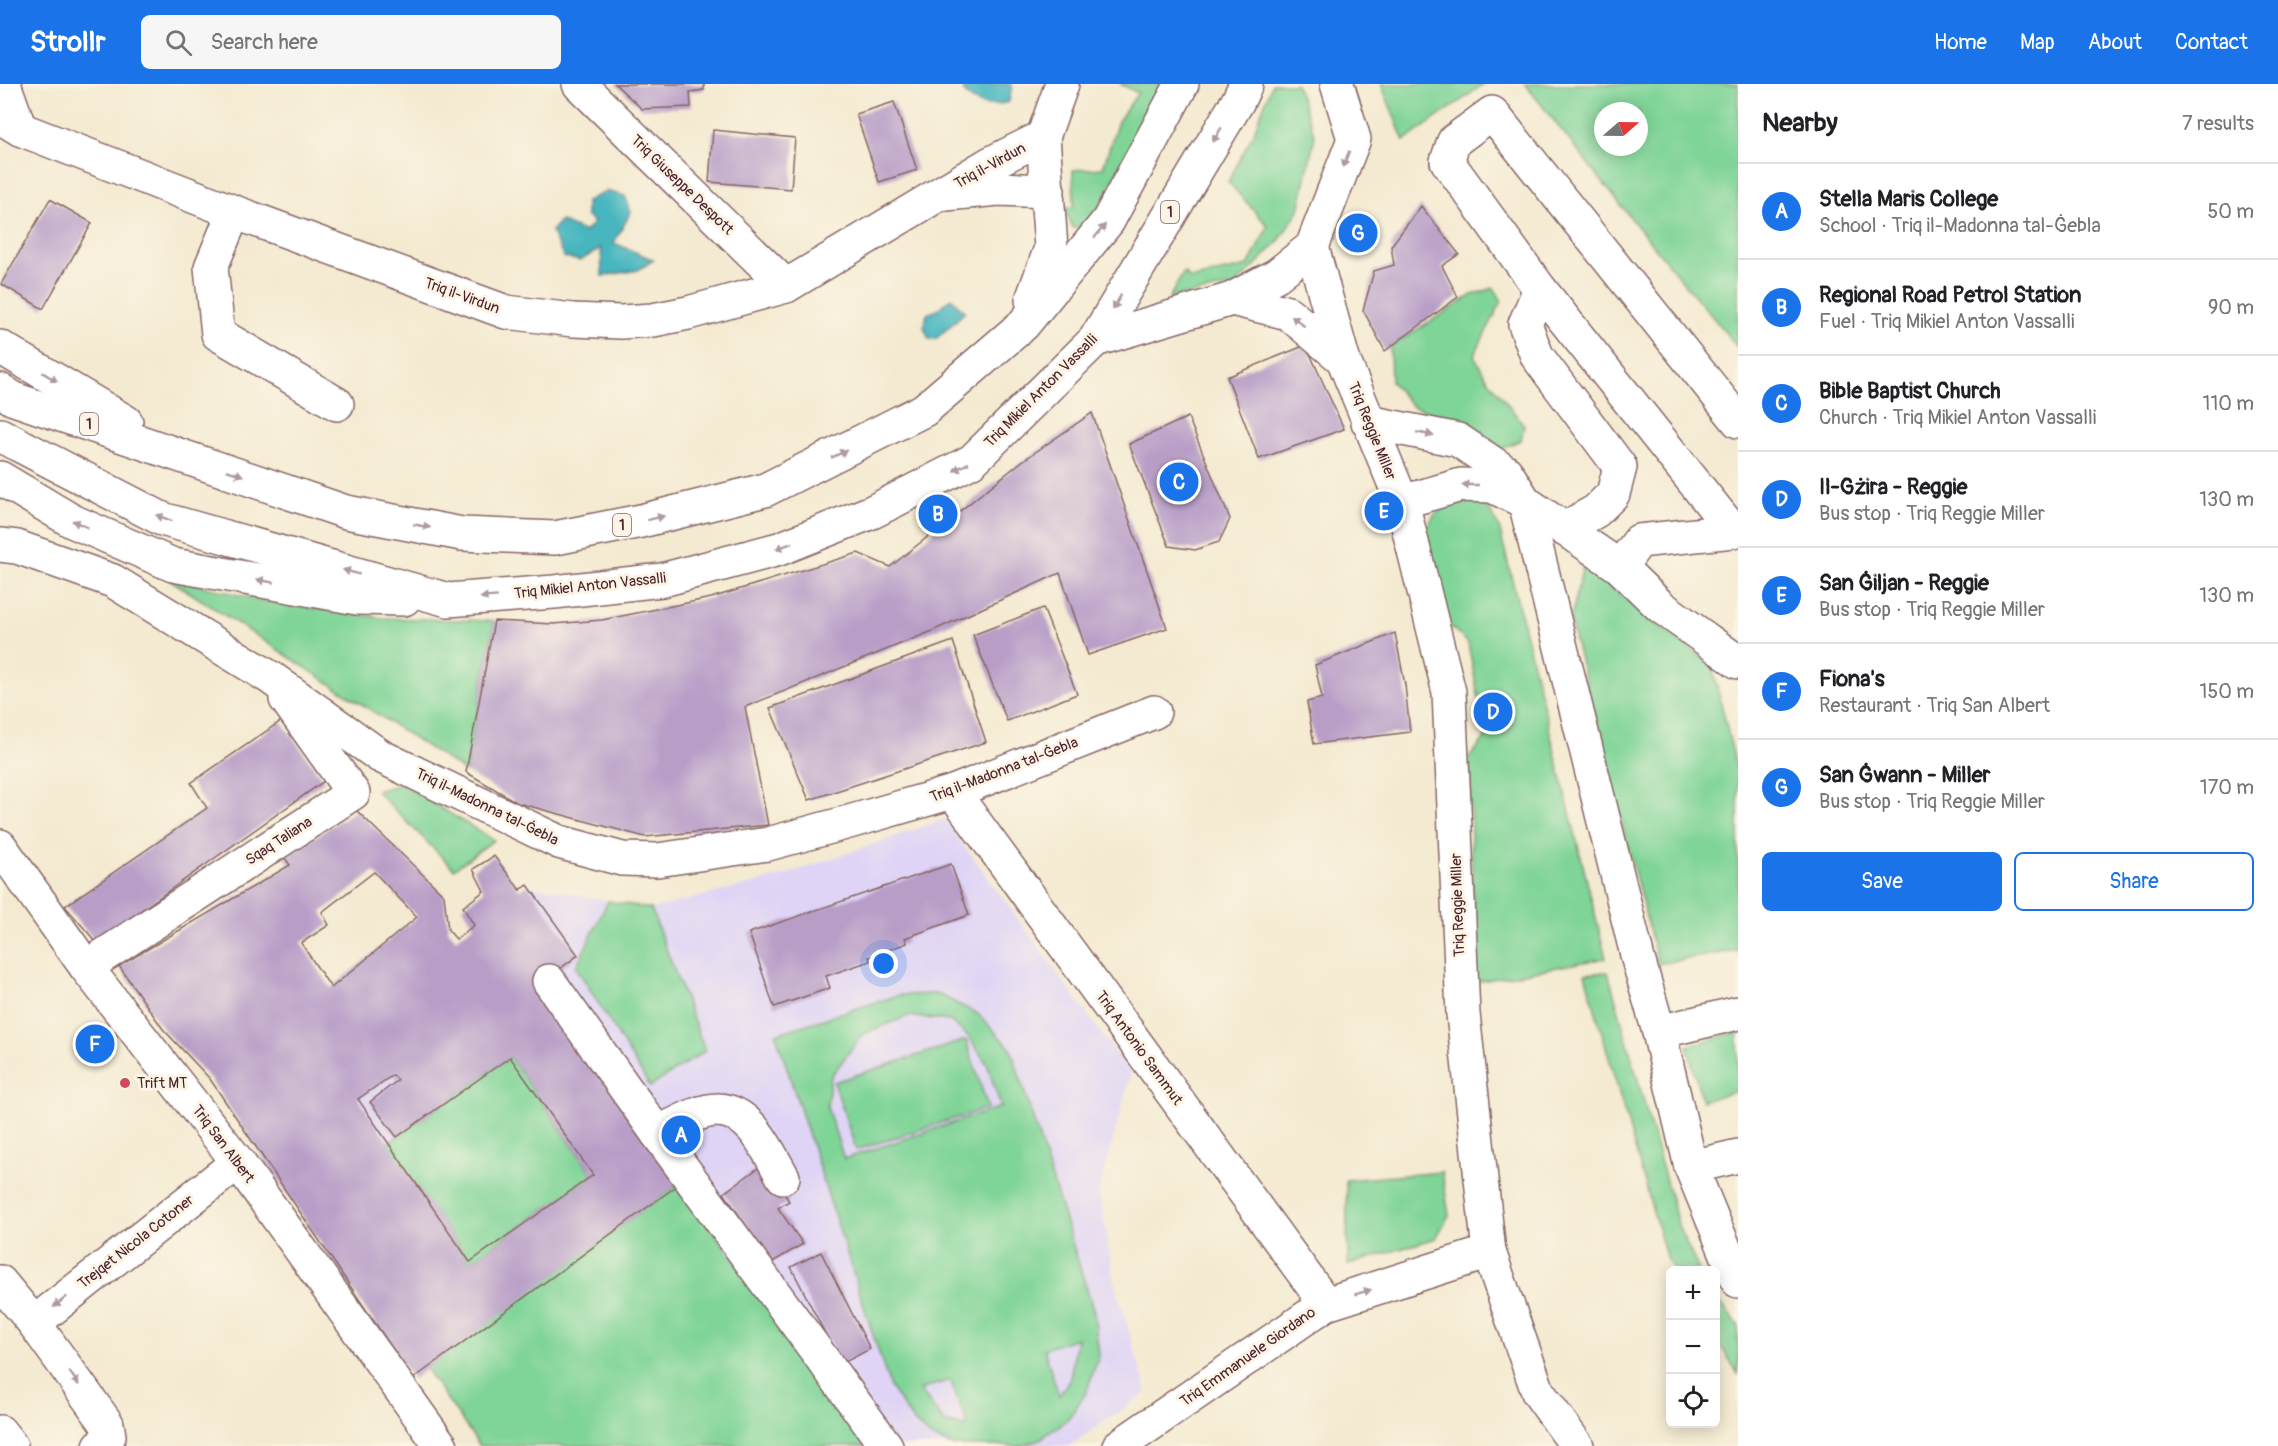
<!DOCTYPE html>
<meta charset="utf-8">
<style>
:root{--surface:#fff;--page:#f6f6f6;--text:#202124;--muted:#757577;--line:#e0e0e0;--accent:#1a73e8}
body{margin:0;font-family:Pangolin,sans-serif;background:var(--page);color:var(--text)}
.controls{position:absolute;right:18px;bottom:18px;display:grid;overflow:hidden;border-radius:9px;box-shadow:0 3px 15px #0003}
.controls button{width:54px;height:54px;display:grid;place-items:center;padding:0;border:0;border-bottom:2px solid var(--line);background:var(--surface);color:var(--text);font:30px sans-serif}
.compass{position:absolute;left:1594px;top:18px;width:54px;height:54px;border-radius:50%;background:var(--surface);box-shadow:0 3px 15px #0003;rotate:70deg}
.you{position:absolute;left:884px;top:880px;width:21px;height:21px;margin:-15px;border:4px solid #fff;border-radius:50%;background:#1a73e8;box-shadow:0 0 0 9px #1a73e833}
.badge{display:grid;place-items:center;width:39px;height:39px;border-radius:50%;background:var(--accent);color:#fff;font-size:20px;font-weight:700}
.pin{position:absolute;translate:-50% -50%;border:3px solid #fff;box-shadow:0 2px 6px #0006}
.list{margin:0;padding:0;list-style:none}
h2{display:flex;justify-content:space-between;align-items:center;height:78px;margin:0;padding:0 24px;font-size:26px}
h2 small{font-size:20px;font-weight:400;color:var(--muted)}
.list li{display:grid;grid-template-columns:39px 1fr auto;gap:18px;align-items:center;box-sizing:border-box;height:96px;padding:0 24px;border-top:2px solid var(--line)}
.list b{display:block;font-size:22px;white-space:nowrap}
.list p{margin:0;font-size:20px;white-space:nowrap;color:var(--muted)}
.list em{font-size:20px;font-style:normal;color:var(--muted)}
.actions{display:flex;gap:12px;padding:18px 24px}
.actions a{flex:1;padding:14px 0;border:2px solid var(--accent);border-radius:9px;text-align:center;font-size:21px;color:var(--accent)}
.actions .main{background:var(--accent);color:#fff}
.icon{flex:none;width:33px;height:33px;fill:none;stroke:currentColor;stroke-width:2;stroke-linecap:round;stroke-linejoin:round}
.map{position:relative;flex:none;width:1738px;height:1362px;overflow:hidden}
header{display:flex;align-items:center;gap:36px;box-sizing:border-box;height:84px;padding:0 30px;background:var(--accent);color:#fff}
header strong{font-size:28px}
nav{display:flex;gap:33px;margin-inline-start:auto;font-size:21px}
.search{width:420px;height:54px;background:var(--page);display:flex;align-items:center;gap:15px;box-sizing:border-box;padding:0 21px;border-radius:9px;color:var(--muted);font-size:22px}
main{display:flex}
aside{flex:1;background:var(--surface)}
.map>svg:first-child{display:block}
.built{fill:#dfd4f5}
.green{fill:#7fd497;stroke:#647a61;stroke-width:1.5;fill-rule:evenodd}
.water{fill:#47b6bf;stroke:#486a75;stroke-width:1.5}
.building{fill:#b89ec7;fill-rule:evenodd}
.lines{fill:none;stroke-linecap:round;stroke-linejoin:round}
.minor-casing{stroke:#866665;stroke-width:36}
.highway-casing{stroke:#866665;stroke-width:36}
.minor{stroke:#fff;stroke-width:33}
.highway{stroke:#fff;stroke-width:33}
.oneway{fill:#ae9aa0}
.poi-dot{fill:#d1495b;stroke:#fcf5e5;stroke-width:2}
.labels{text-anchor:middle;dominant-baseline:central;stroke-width:6;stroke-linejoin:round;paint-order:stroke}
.shield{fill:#fcf5e5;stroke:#7f5f63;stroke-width:1.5}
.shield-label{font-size:14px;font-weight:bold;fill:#4a1f2b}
.street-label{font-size:15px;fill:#4a1f2b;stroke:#fcf5e5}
.poi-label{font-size:15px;fill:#4a1f2b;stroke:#fcf5e5;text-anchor:start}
</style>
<header>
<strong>Strollr</strong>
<div class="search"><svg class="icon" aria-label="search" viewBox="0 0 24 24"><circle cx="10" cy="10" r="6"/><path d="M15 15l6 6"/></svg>Search here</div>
<nav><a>Home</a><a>Map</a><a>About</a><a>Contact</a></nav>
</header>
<main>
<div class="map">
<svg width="1738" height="1362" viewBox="0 0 1738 1362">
<rect width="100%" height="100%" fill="#fcf5e5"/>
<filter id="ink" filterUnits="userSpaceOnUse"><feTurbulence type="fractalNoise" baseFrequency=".0167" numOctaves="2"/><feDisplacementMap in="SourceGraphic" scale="12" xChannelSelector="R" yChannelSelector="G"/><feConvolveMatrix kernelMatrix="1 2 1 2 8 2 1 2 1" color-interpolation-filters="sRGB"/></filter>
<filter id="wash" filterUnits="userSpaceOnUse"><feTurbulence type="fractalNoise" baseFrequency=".008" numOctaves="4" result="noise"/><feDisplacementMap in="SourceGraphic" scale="24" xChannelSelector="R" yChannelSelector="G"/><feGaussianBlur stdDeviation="1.35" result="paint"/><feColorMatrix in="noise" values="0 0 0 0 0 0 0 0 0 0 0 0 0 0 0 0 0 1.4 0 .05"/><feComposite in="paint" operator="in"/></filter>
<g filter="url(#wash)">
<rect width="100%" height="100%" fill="#f4ead1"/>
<path class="built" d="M945 735 1131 990 1099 1106 1114 1196 1147 1308 1069 1362H480L425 1285 413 1295 210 995 331 904 444 811 448 846 457 855 528 801 651 825 779 793Z"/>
<g class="green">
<path d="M1120 0H1163L1089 142 1073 144 1064 124 1074 123 1073 86 1103 84 1118 37 1138 9Z"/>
<path d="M1272 0H1296L1315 52 1299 126 1279 157 1235 202 1169 214 1184 188 1190 195 1248 182 1268 142 1228 98 1254 48Z"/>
<path d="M1381 0H1484L1404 57Z"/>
<path d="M1525 0H1738V264L1638 143ZM1603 27H1639V63H1603Z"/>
<path d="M1494 204 1502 217 1474 271 1486 293 1524 341 1521 356 1498 366 1448 335 1412 322 1391 298 1390 263 1472 211Z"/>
<path d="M1476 414 1490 427 1499 443 1606 874 1475 898 1469 674 1486 653 1468 559 1447 539 1425 447 1434 431 1455 415Z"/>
<path d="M1583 482 1712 581 1738 690V866L1658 880 1570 537Z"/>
<path d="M166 493 268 518 384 534 494 537 466 688Z"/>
<path d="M401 700 494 756 454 785 376 707Z"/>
<path d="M608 817 651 825 705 967 650 1003 576 883Z"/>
<path d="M1608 888 1679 1144 1699 1186H1674L1667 1176 1585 890Z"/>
<path d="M938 910 978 930 1011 965 1094 1228 1099 1272 1086 1309 1067 1336 1037 1357 1020 1362H953L931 1353 913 1337 890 1303 776 950 899 911ZM908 932 950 937 968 952 987 980 1001 1023 844 1075 827 1023 831 992 863 950ZM1077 1254 1070 1295 1059 1312 1044 1265ZM950 1296 968 1341 965 1343 944 1338 920 1306Z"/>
<path d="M1738 948V1007L1702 1017 1687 962Z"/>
<path d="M966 956 988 1024 856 1066 834 998Z"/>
<path d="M510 973 593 1091 470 1178 387 1060Z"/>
<path d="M1442 1088 1449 1131 1436 1154 1348 1181 1346 1096Z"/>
<path d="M679 1100 871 1362H480L425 1284Z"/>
<path d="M1716 1215 1738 1241V1290L1716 1254Z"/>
</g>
<g class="water">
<path d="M966 0H1010L1012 2 1009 18C990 23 976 23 963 7Z"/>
<path d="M606 107 625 112 631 128 614 159 654 176 638 186 602 192 601 164 580 177 564 173 551 147 560 137 585 148 594 138 586 132V118Z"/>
<path d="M951 214 965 228 936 255H929L924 243 927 230 937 226Z"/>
</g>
<g id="blocks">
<g class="building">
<path d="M615 0H704V6L690 8 691 23 642 25Z"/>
<path d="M894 18 917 86 879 98 856 30Z"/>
<path d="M713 46 795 54 791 105 709 98Z"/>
<path d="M50 115 92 139 43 225 1 200Z"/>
<path d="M1421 122 1459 170 1442 182 1458 213 1385 267 1363 226 1374 187 1394 181 1391 162Z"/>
<path d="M1306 261 1344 345 1259 375 1227 293Z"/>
<path d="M1092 329 1167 544 1088 571 1060 489 930 548 745 623 768 741 645 753 518 719 466 688 494 537 553 540 602 536 711 514 858 469 890 483 1021 378Z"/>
<path d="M1188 333 1230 435 1219 458 1195 466 1169 462 1129 360Z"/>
<path d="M1043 524 1077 610 1007 637 973 551Z"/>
<path d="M1395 549 1405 601 1410 648 1314 660 1307 618 1322 614 1315 581Z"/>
<path d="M953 557 986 658 809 716 770 624Z"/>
<path d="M281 637 324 697 96 858 65 822 207 724 191 699Z"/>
<path d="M356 726 444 811 448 846 456 855 474 841 463 823 484 807 473 785 494 772 520 806 528 801 578 871 539 901 679 1100 413 1295 210 995 163 945 119 882 290 781 284 773ZM374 788 417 833 331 904 301 859 329 841 322 828ZM510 973 593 1091 470 1178 358 1015 393 991 398 996 370 1018 397 1053Z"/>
<path d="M951 780 969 831 905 854 907 859 869 873 870 877 826 892 830 904 774 923 749 849Z"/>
<path d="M765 1079 789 1117 778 1124 803 1160 771 1179 724 1109Z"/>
<path d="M821 1168 870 1265 841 1280 791 1183Z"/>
</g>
</g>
</g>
<g filter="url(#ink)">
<use href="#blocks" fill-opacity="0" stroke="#866665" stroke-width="1.5"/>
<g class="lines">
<defs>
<g id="minor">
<path d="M4 0 20 45"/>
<path d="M579 0 786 202"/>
<path d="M0 33 20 45 234 128 506 228 573 236 621 238 653 236 688 229 786 202 991 79 1043 53"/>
<path d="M946 110 998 105 1048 107"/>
<path d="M234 128 211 183 218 250 337 320"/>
<path d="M1312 163 1343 275 1402 418 1449 608 1463 930 1489 1168 1538 1308 1577 1362"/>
<path d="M1540 205 1525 240 1537 272 1620 383 1613 410 1596 427 1564 445"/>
<path d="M1232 215 1288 229 1343 275"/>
<path d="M1368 338 1458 356 1506 388 1525 418 1638 875 1659 948 1691 1083 1738 1197"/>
<path d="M1402 418 1461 401 1492 402 1525 418 1620 483 1660 522 1738 578"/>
<path d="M1733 447 1540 205 1447 77 1454 57 1492 29 1738 337"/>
<path d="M0 461 17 463 113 497 271 594 380 672 559 758 622 775 657 776 768 760 849 738 953 708 1154 628"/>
<path d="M1620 483 1639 457 1733 447 1738 445"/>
<path d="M953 708 1326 1220"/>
<path d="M0 762 86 883 238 1078 441 1362"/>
<path d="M86 883 353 709 286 615"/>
<path d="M549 897 657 1049 886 1362"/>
<path d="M1659 948 1738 929"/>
<path d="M657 1049C675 1041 698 1026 718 1026 752 1027 768 1068 783 1093"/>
<path d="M1691 1083 1738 1072"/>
<path d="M0 1198 34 1239 107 1340 109 1352 100 1362"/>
<path d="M34 1239 238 1078"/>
<path d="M0 1348 11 1362"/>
<path d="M1119 1362 1326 1220 1489 1168"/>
</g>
<g id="highway">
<path d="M1032 216 1051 164 1043 53 1062 0"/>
<path d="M1095 256 1232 215 1277 191 1312 163 1354 55 1337 0"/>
<path d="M0 263 126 338"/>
<path d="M0 306 14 315 346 428 462 450 555 454 641 437 765 406 924 326 1023 241 1108 137 1182 0"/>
<path d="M0 351 162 435 448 516 554 508 662 496 779 465 872 428 972 377 1095 256 1238 17 1246 0"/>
<path d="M0 394 72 437 173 481 357 514 404 515"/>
</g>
</defs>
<use href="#minor" class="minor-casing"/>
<use href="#highway" class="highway-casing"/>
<use href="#minor" class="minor"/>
<use href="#highway" class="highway"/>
</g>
<defs><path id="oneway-solid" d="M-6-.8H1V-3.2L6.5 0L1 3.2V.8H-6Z" transform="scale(1.5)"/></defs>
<g class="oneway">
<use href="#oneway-solid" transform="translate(1217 51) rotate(121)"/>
<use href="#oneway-solid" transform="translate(1346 75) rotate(112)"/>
<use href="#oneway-solid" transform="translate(1100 147) rotate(-51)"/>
<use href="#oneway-solid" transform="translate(1117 218) rotate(120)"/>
<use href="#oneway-solid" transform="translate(1298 237) rotate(-140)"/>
<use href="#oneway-solid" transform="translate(50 293) rotate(31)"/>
<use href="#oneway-solid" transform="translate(1425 350) rotate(11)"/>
<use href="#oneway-solid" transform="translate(839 370) rotate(-26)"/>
<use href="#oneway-solid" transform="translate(961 383) rotate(153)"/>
<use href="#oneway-solid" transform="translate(235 389) rotate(19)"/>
<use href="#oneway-solid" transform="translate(1470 401) rotate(-180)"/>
<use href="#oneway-solid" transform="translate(164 434) rotate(-159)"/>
<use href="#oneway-solid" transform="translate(656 434) rotate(-14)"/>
<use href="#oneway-solid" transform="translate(80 440) rotate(-156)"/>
<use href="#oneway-solid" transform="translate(422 442) rotate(11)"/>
<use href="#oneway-solid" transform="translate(784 462) rotate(160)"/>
<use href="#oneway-solid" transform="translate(351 488) rotate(-164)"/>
<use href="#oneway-solid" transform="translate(265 497) rotate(-170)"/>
<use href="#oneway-solid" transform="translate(489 513) rotate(176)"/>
<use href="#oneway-solid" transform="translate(1363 1208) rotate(-17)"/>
<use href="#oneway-solid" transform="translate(60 1218) rotate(142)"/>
<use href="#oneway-solid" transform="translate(74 1294) rotate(55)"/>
</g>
</g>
<circle class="poi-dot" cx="125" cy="999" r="6"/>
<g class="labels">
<g class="shield">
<rect x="1161" y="117" width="18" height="22" rx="4.5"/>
<rect x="80" y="329" width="18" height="22" rx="4.5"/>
<rect x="613" y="430" width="18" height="22" rx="4.5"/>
</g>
<g class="shield-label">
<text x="1170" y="128">1</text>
<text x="89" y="340">1</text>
<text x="622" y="441">1</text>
</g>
<g class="street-label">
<text transform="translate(990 82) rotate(-29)">Triq il-Virdun</text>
<text transform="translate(682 101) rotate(44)">Triq Giuseppe Despott</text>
<text transform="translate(462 212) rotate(20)">Triq il-Virdun</text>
<text transform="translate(1041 307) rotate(-45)">Triq Mikiel Anton Vassalli</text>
<text transform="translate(1372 347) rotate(68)">Triq Reggie Miller</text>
<text transform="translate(590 502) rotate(-6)">Triq Mikiel Anton Vassalli</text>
<text transform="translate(1004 686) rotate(-21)">Triq il-Madonna tal-Ġebla</text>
<text transform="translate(487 723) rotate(26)">Triq il-Madonna tal-Ġebla</text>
<text transform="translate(279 757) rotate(-33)">Sqaq Taliana</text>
<text transform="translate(1458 821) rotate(-92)">Triq Reggie Miller</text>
<text transform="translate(1139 964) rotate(54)">Triq Antonio Sammut</text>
<text transform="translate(223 1060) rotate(53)">Triq San Albert</text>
<text transform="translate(136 1158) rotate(-38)">Trejqet Nicola Cotoner</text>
<text transform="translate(1248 1273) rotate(-35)">Triq Emmanuele Giordano</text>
</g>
<g class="poi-label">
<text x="137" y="999">Trift MT</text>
</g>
</g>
</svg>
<div class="controls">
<button>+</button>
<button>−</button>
<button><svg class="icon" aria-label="locate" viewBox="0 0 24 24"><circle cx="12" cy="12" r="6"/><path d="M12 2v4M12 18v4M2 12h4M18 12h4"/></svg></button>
</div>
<svg class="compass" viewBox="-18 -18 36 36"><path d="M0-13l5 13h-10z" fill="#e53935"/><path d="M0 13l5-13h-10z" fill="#757577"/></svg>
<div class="you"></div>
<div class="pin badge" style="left:681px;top:1051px">A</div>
<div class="pin badge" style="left:938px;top:430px">B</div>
<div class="pin badge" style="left:1179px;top:398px">C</div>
<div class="pin badge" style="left:1493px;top:628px">D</div>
<div class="pin badge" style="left:1384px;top:427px">E</div>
<div class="pin badge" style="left:95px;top:960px">F</div>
<div class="pin badge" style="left:1358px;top:149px">G</div>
</div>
<aside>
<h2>Nearby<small>7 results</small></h2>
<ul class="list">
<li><span class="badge">A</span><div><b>Stella Maris College</b><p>School · Triq il-Madonna tal-Ġebla</p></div><em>50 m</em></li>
<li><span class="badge">B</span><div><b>Regional Road Petrol Station</b><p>Fuel · Triq Mikiel Anton Vassalli</p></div><em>90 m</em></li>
<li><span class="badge">C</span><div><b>Bible Baptist Church</b><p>Church · Triq Mikiel Anton Vassalli</p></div><em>110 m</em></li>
<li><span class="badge">D</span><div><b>Il-Gżira - Reggie</b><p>Bus stop · Triq Reggie Miller</p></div><em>130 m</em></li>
<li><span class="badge">E</span><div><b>San Ġiljan - Reggie</b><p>Bus stop · Triq Reggie Miller</p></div><em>130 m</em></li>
<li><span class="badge">F</span><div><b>Fiona's</b><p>Restaurant · Triq San Albert</p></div><em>150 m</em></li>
<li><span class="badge">G</span><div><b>San Ġwann - Miller</b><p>Bus stop · Triq Reggie Miller</p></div><em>170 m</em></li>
</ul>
<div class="actions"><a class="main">Save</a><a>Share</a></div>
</aside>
</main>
